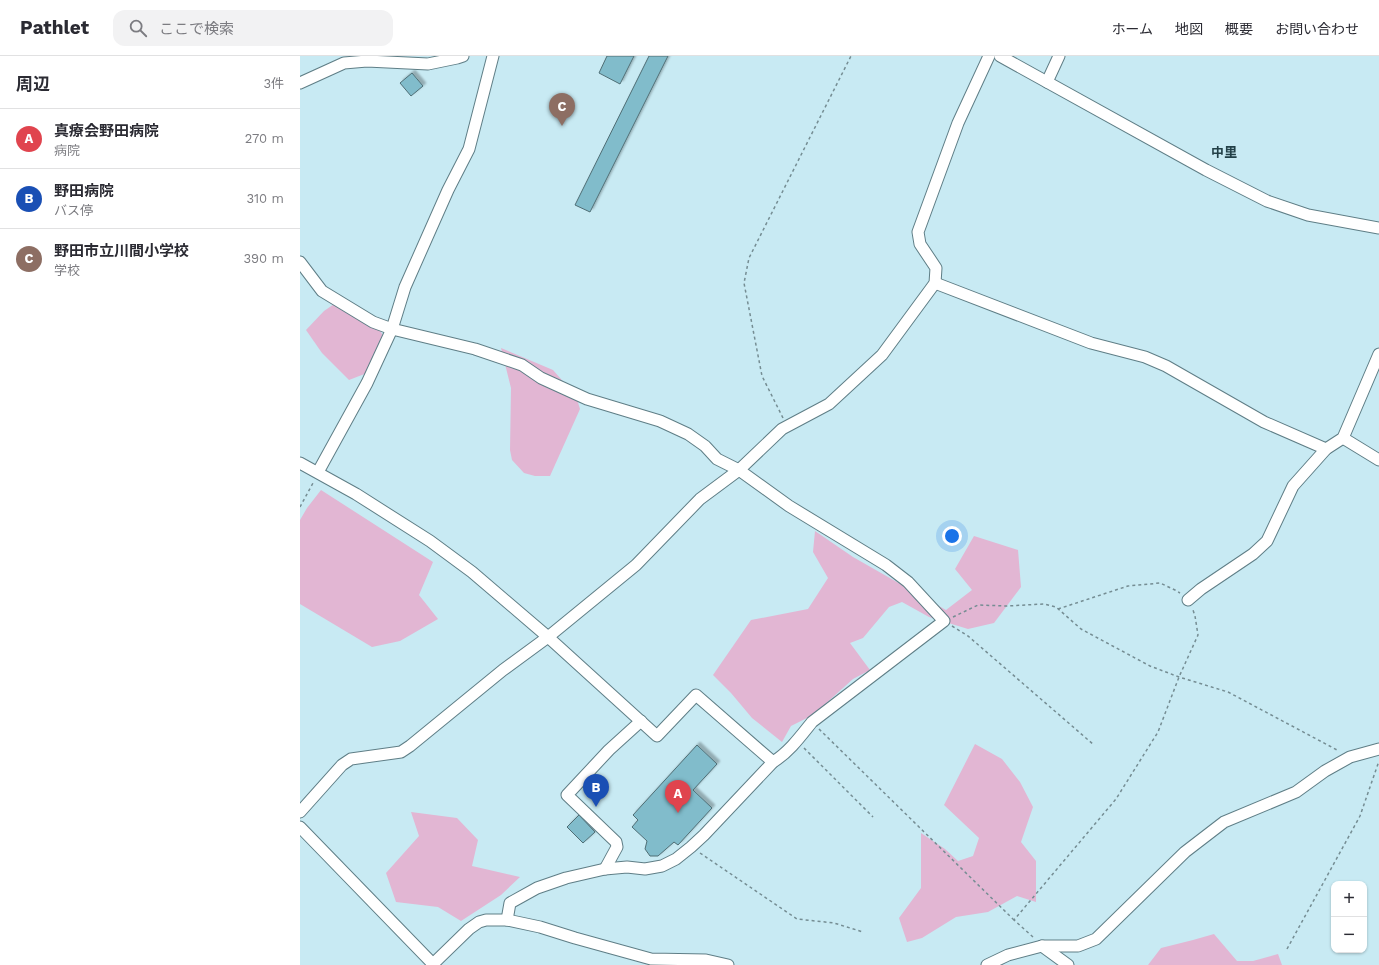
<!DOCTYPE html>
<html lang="ja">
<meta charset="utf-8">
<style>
:root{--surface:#fff;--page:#f2f2f3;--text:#2b2b33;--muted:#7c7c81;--line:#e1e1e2;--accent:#0b8043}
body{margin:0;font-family:"Work Sans","Noto Sans JP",sans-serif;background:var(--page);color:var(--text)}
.controls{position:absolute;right:12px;bottom:12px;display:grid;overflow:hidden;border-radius:8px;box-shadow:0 1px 3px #0004}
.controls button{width:36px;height:36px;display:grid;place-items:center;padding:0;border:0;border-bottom:1px solid var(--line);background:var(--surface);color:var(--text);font:20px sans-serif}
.you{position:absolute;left:652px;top:480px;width:14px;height:14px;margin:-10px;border:3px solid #fff;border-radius:50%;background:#1a73e8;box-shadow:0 0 0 6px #1a73e833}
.badge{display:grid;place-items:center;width:26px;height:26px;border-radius:50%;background:var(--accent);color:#fff;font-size:13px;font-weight:700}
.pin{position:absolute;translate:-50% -33px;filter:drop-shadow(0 1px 2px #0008)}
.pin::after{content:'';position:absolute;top:21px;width:14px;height:12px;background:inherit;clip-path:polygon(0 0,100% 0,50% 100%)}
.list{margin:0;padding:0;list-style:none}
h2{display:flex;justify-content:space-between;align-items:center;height:52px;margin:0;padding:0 16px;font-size:17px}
h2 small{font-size:13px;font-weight:400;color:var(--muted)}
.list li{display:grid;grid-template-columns:26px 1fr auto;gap:12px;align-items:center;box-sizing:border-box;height:60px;padding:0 16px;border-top:1px solid var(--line)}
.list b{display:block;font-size:15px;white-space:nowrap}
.list p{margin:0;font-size:13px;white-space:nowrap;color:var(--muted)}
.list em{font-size:13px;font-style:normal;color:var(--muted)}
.icon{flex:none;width:22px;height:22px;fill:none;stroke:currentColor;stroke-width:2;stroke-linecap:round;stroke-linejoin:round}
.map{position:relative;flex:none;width:1079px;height:909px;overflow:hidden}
header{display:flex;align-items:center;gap:24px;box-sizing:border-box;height:56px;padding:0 20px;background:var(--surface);border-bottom:1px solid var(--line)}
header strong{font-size:19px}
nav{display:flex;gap:22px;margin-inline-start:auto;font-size:14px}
.search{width:280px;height:36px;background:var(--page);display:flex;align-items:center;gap:10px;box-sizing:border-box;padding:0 14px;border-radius:12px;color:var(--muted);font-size:15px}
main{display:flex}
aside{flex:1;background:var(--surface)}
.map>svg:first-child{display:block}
.green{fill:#e2b6d3}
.building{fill:#81bccb;stroke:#4f6e75;filter:url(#shadow)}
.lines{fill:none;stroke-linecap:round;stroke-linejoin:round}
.minor-casing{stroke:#5f7e86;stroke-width:13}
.path{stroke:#758d93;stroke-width:1.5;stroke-dasharray:3 3;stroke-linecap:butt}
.minor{stroke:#fff;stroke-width:11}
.labels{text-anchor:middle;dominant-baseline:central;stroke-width:3;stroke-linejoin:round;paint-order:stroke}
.quarter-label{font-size:13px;font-weight:bold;fill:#224047;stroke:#c8eaf3}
</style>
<header>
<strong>Pathlet</strong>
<div class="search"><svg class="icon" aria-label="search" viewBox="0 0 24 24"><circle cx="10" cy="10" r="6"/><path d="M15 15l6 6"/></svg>ここで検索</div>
<nav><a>ホーム</a><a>地図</a><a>概要</a><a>お問い合わせ</a></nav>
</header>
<main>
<aside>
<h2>周辺<small>3件</small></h2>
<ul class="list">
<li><span class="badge" style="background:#e0444e">A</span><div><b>真療会野田病院</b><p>病院</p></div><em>270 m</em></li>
<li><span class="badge" style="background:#1a4fb4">B</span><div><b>野田病院</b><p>バス停</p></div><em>310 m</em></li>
<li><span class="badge" style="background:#8d6e63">C</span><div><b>野田市立川間小学校</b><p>学校</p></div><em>390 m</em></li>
</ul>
</aside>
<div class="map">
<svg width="1079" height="909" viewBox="0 0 1079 909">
<defs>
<filter id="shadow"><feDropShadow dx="3" dy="-3" stdDeviation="1" flood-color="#0004"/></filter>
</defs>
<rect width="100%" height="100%" fill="#c8eaf3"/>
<g class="green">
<path d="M40 244 78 272 89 288 67 317 49 324 22 297 6 274 24 255Z"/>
<path d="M201 292 253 314 276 340 280 353 250 420H235L224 417 212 404 210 394 211 332Z"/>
<path d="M21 434 133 506 119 539 138 563 100 585 72 591 0 548V464L7 452Z"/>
<path d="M515 475 553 501 646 554 672 534 655 513 674 480 718 494 721 531 694 567 668 573 629 561 602 546 589 551 563 582 550 587 570 614 553 623 513 659 491 670 482 686 452 662 431 637 413 619 451 564 508 553 528 522 513 496Z"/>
<path d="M675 688 702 703 720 726 733 751 721 786 736 805V846L717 840 688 856 656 861 622 882 607 886 599 862 621 832V777L645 793 658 805 673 800 679 782 644 749Z"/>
<path d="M111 756 157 762 178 784 172 810 220 821 201 839 161 865 138 851 96 846 86 817 119 780Z"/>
<path d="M914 878 937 905H953L978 898 982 909H848L861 892 893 884Z"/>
</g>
<g class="building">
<path d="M307 0H334L320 28 299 17Z"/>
<path d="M349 0H368L290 156 275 149Z"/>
<path d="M112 17 123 30 111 40 100 27Z"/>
<path d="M397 689 417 708 393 734 412 752 378 789 374 786 358 800H350L345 793 347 785 332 771 338 764 333 759Z"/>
<path d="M279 759 295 776 283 787 267 771Z"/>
</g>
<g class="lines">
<defs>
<g id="minor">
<path d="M700 0 906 114 967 145 1008 159 1079 172"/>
<path d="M747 26 759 0"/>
<path d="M0 27 44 7 67 5 128 8 157 2 163 0"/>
<path d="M0 206 22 235 73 266 92 273 175 293 222 309 241 322 287 343 360 365 388 378 405 390 417 403 439 414 489 450 586 509 608 526 644 565 512 666C500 681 489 696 473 706L404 779 391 791 376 803 362 810 345 813 327 811 305 813 266 822 237 832 210 847 207 864"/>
<path d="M635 227 791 287 845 301 866 310 964 366 1026 393"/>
<path d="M1043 382 1079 404"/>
<path d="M0 407 56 438 130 485 172 516 248 581 357 680 396 639 473 706"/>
<path d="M18 416 67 327 92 273 105 231 148 134 169 93 193 0"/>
<path d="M888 544 901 533 953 498 967 485 993 430 1026 393 1043 382 1079 298"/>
<path d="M0 756 42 709 51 703 101 696 110 690 203 614 248 581 336 509 400 443 439 414 482 373 529 348 582 299 635 227 636 212 620 188 618 176 658 67 689 0"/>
<path d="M0 771 133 908"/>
<path d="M305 813 317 791 316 786 267 739 309 694 341 665"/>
<path d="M742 890 768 909"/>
<path d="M132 909 169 873 179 866 186 864H207L240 871 275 882 351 903 406 904 428 909"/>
<path d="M687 909 708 899 742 890H778L796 883 885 796 924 766 996 736 1025 715 1050 701 1079 693"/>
</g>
</defs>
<use href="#minor" class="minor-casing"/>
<g class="path">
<path d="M483 362 462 320 444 227 449 202 551 0"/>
<path d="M0 451 13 427"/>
<path d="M758 553 828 530 860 527 875 534 880 537"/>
<path d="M653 561 678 549 707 550 744 548 756 551 781 573 850 610 879 621 928 636 1039 695"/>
<path d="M652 570 668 580 794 689"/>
<path d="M519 673 714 864"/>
<path d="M504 692 573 761"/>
<path d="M400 797 497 863 534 867 563 876"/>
<path d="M733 881 714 864 816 743 858 676 879 621 898 579 895 560 893 554"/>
<path d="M987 893 1060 760 1079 705"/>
</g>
<use href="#minor" class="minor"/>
</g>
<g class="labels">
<g class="quarter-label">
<text x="924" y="96">中里</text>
</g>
</g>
</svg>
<div class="controls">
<button>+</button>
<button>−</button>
</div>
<div class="you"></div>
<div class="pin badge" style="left:378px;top:757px;background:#e0444e">A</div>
<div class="pin badge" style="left:296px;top:751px;background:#1a4fb4">B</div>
<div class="pin badge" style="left:262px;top:70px;background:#8d6e63">C</div>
</div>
</main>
